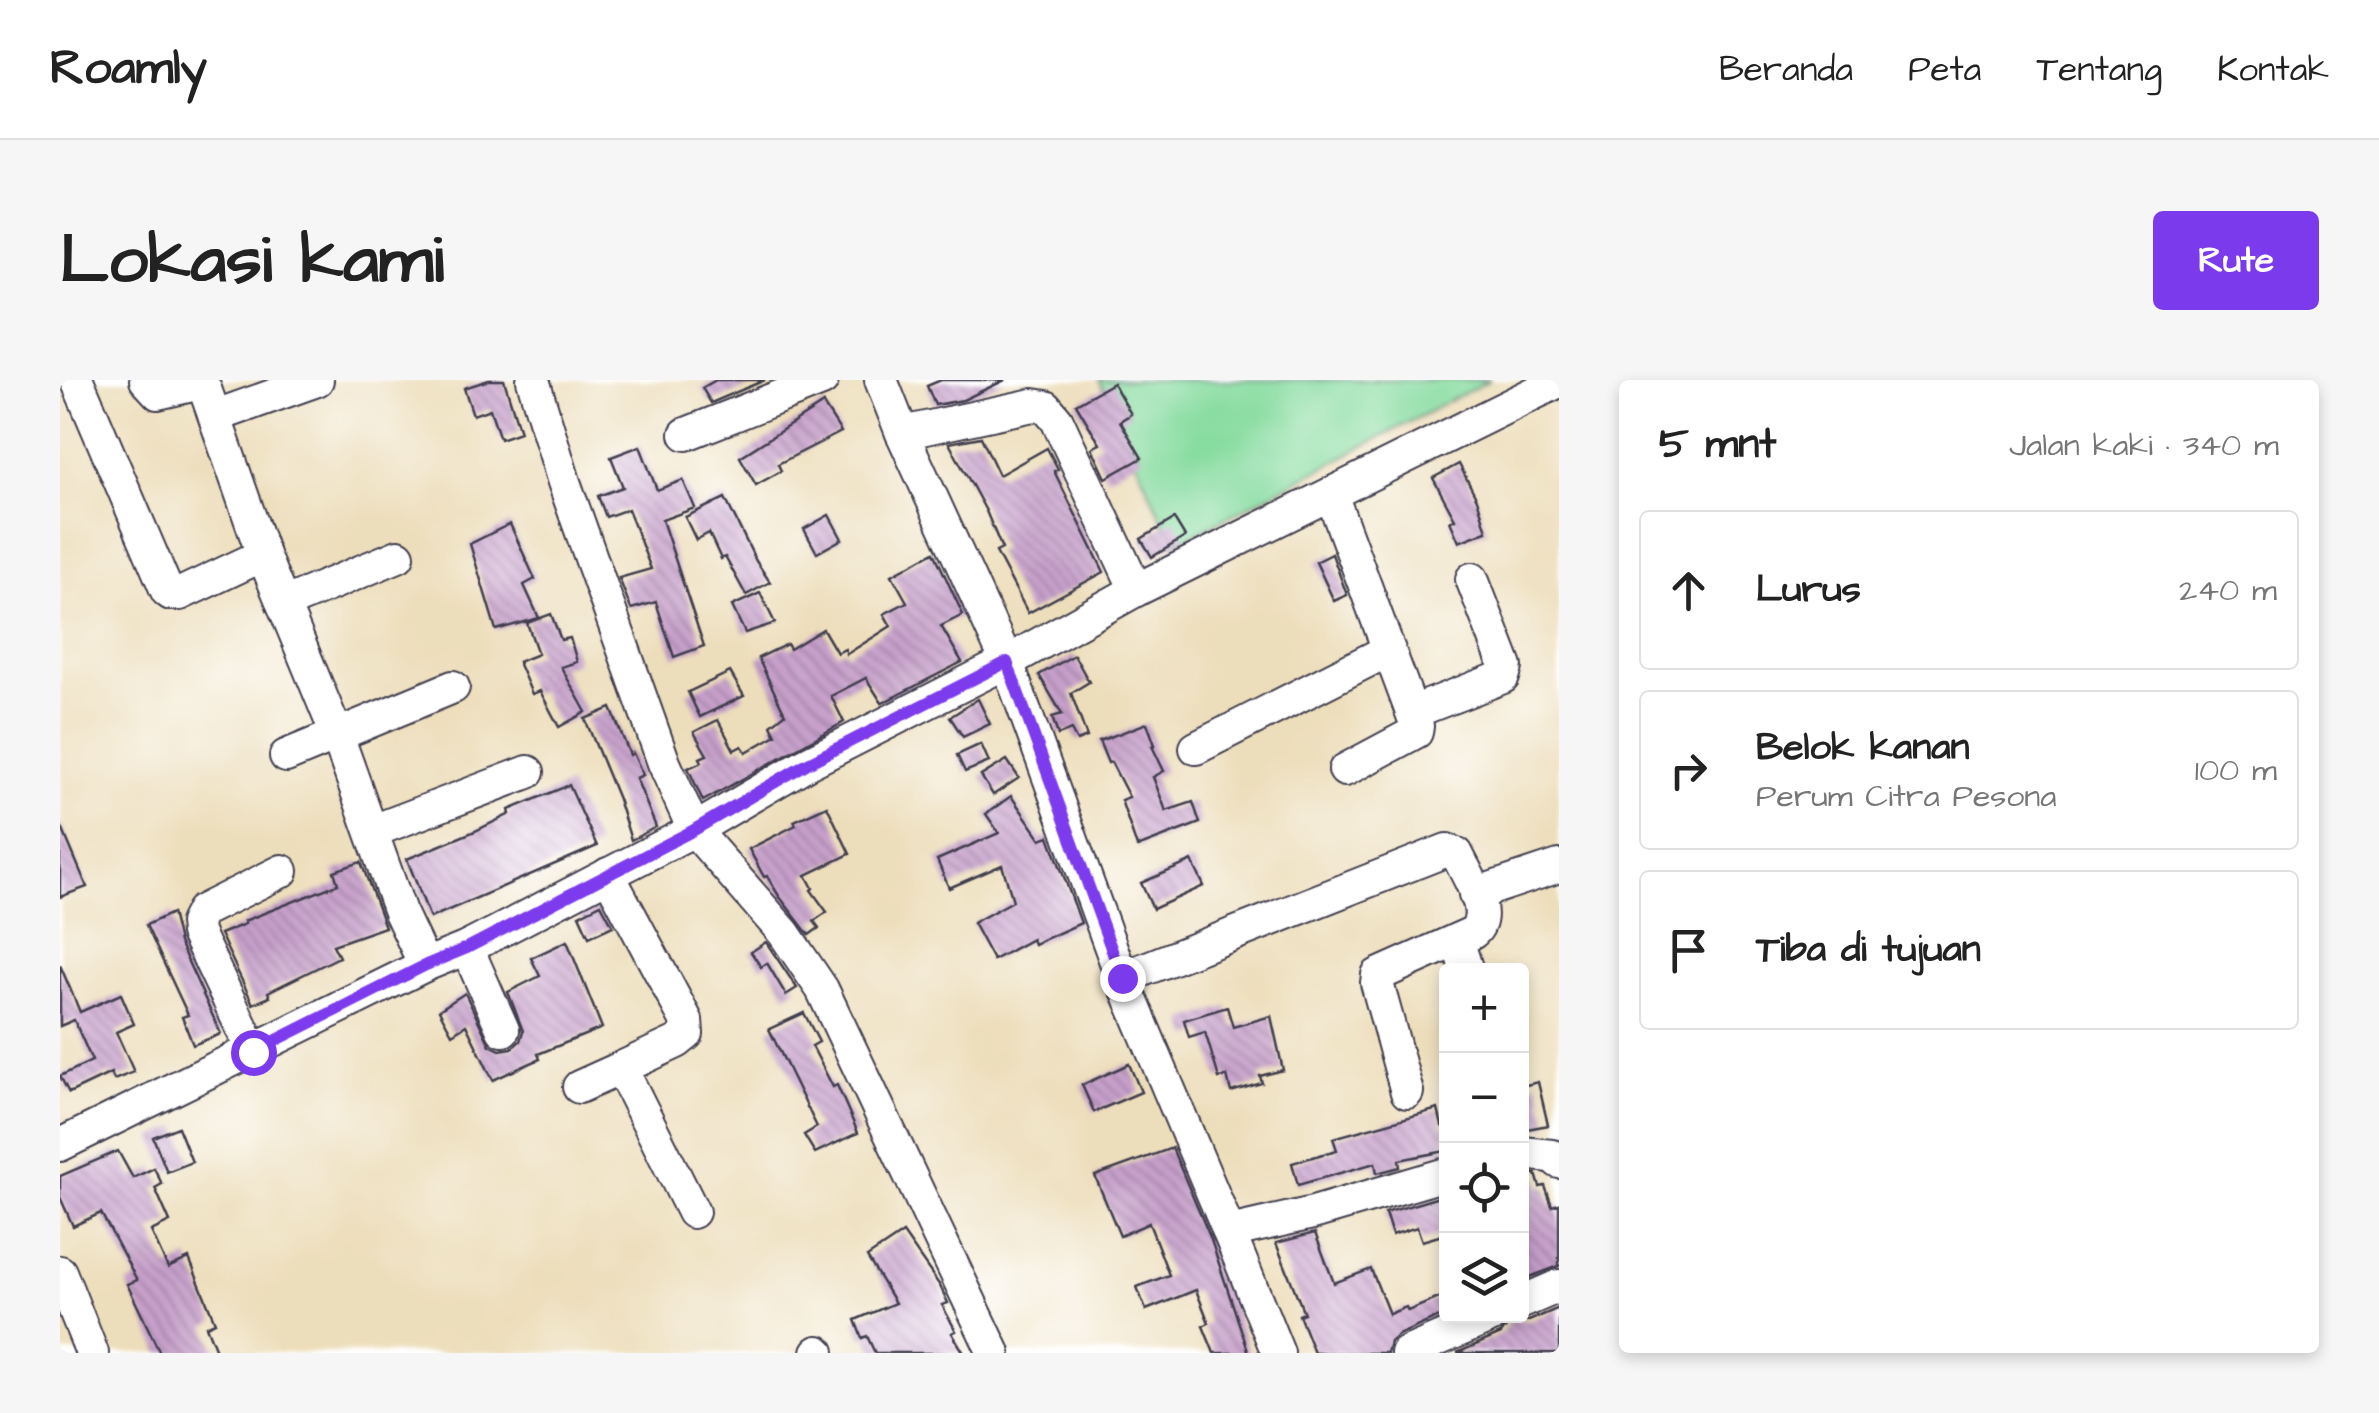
<!DOCTYPE html>
<html lang="id">
<meta charset="utf-8">
<style>
:root{--surface:#fff;--page:#f6f6f6;--text:#222;--muted:#767676;--line:#e0e0e0;--accent:#7c3aed}
body{margin:0;font-family:"Architects Daughter",sans-serif;background:var(--page);color:var(--text)}
.controls{position:absolute;right:30px;bottom:30px;display:grid;overflow:hidden;border-radius:10px;box-shadow:0 5px 15px #0003}
.controls button{width:90px;height:90px;display:grid;place-items:center;padding:0;border:0;border-bottom:2px solid var(--line);background:var(--surface);color:var(--text);font:50px sans-serif}
.stop{position:absolute;width:30px;height:30px;margin:-22px;border:8px solid #7c3aed;border-radius:50%;background:#fff}
.stop.end{background:#7c3aed;border-color:#fff;box-shadow:0 2px 10px #0008}
.list{margin:0;padding:0;list-style:none}
h2{display:flex;justify-content:space-between;align-items:center;height:130px;margin:0;padding:0 40px;font-size:42px}
h2 small{font-size:32px;font-weight:400;color:var(--muted)}
.list li{display:grid;grid-template-columns:65px 1fr auto;gap:30px;align-items:center;box-sizing:border-box;height:160px;margin:0 20px 20px;padding:0 20px;border:2px solid var(--line);border-radius:10px}
.list b{display:block;font-size:38px;white-space:nowrap}
.list p{margin:0;font-size:32px;white-space:nowrap;color:var(--muted)}
.list em{font-size:32px;font-style:normal;color:var(--muted)}
.icon{flex:none;width:55px;height:55px;fill:none;stroke:currentColor;stroke-width:2;stroke-linecap:round;stroke-linejoin:round}
.map{position:relative;flex:none;width:1499px;height:973px;overflow:hidden;border-radius:10px}
header{display:flex;align-items:center;gap:60px;box-sizing:border-box;height:140px;padding:0 50px;background:var(--surface);border-bottom:2px solid var(--line)}
header strong{font-size:48px}
nav{display:flex;gap:55px;margin-inline-start:auto;font-size:35px}
.intro{display:flex;align-items:center;justify-content:space-between;box-sizing:border-box;height:240px;padding:0 60px}
h1{margin:0;font-size:70px}
.button{padding:25px 45px;border-radius:10px;background:var(--accent);color:#fff;font-size:35px;font-weight:700}
main{display:flex;gap:60px;padding:0 60px}
aside{flex:1;background:var(--surface);border-radius:10px;box-shadow:0 5px 15px #0003}
.map>svg:first-child{display:block}
.green{fill:#86db9f;stroke:#547e6d;stroke-width:2.5}
.building{fill:url(#building-back-hatch)}
.lines{fill:none;stroke-linecap:round;stroke-linejoin:round}
.minor-casing{stroke:#403e4e;stroke-width:36}
.minor{stroke:#fff;stroke-width:32}
.route{stroke:#7c3aed;stroke-width:12}
</style>
<header>
<strong>Roamly</strong>
<nav><a>Beranda</a><a>Peta</a><a>Tentang</a><a>Kontak</a></nav>
</header>
<div class="intro"><h1>Lokasi kami</h1><a class="button">Rute</a></div>
<main>
<div class="map">
<svg width="1499" height="973" viewBox="0 0 1499 973">
<defs>
<pattern id="building-back-hatch" width="6" height="6" patternUnits="userSpaceOnUse" patternTransform="scale(2.5)"><rect width="6" height="6" fill="#c7a0cb"/><path d="M-1 5l2 2M0 0l6 6M5-1l2 2" fill="none" stroke="#a182a6"/></pattern>
</defs>
<rect width="100%" height="100%" fill="#fff"/>
<filter id="ink" filterUnits="userSpaceOnUse"><feTurbulence type="fractalNoise" baseFrequency=".01" numOctaves="2"/><feDisplacementMap in="SourceGraphic" scale="20" xChannelSelector="R" yChannelSelector="G"/><feConvolveMatrix kernelMatrix="1 2 1 2 8 2 1 2 1" color-interpolation-filters="sRGB"/></filter>
<filter id="wash" filterUnits="userSpaceOnUse"><feTurbulence type="fractalNoise" baseFrequency=".0048" numOctaves="4" result="noise"/><feDisplacementMap in="SourceGraphic" scale="40" xChannelSelector="R" yChannelSelector="G"/><feGaussianBlur stdDeviation="2.25" result="paint"/><feColorMatrix in="noise" values="0 0 0 0 0 0 0 0 0 0 0 0 0 0 0 0 0 1.4 0 .05"/><feComposite in="paint" operator="in"/></filter>
<g filter="url(#wash)">
<rect width="100%" height="100%" fill="#eddebb"/>
<path class="green" d="M1039 0H1430L1114 165Z"/>
<g id="blocks">
<g class="building">
<path d="M429 0H444L460 52 440 59 430 29 413 35 404 8Z"/>
<path d="M656 0H705L651 23 642 8Z"/>
<path d="M881 0H945L903 20 875 25 867 6Z"/>
<path d="M1053 3 1071 34 1060 41 1082 78 1046 98 1032 68 1040 64 1016 24Z"/>
<path d="M763 24 781 52 718 84 721 91 696 105 680 77Z"/>
<path d="M921 57 939 95 987 68 998 89 994 91 1044 192 968 233 936 172 942 169 926 131 889 63Z"/>
<path d="M580 66 597 110 623 100 635 128 602 140 644 266 614 277 596 222 571 229 559 198 591 189 568 129 546 137 538 116 563 107 551 77Z"/>
<path d="M1399 84 1417 119 1427 151 1399 162 1390 141 1395 139 1373 98Z"/>
<path d="M665 118 696 181 710 202 686 215 665 177 661 179 649 153 636 160 625 137Z"/>
<path d="M769 135 782 159 757 173 744 149Z"/>
<path d="M1114 139 1125 157 1092 177 1081 159Z"/>
<path d="M450 144 475 199 464 205 479 238 436 250 410 164Z"/>
<path d="M874 172 903 235 881 246 902 282 822 323 806 298 771 316 784 342 643 421 628 388 642 382 640 378 647 375 634 352 658 340 674 370 682 366 686 372 716 355 711 345 725 334 698 278 727 264 730 269 763 249 777 273 785 269 787 274 831 246 824 234 847 222 832 195Z"/>
<path d="M1272 174 1287 215 1274 221 1256 182Z"/>
<path d="M700 213 715 243 685 253 672 226Z"/>
<path d="M491 234 501 260 510 258 517 282 501 287 526 332 499 347 480 311 472 314 458 282 478 274 467 243Z"/>
<path d="M1014 275 1029 302 1011 313 1027 357 1017 361 1011 350 998 355 992 337 1002 334 979 295Z"/>
<path d="M670 292 684 316 640 337 628 312Z"/>
<path d="M918 319 930 344 903 357 890 337Z"/>
<path d="M551 328 570 375 573 373 583 395 576 398 596 447 571 460 558 419 525 339Z"/>
<path d="M1087 343 1095 365 1092 366 1104 391 1093 397 1106 431 1133 422 1140 443 1077 467 1061 420 1069 417 1051 382 1048 383 1039 361Z"/>
<path d="M921 364 929 382 905 392 897 375Z"/>
<path d="M947 380 959 398 933 415 921 396Z"/>
<path d="M509 405 537 466 370 538 347 479 415 451 450 434 449 430Z"/>
<path d="M951 416 981 459 989 456 1021 543 974 564 972 559 933 580 913 543 953 521 942 485 889 508 877 480 939 453 926 434Z"/>
<path d="M767 426 790 474 746 495 753 508 751 510 767 532 754 541 759 548 749 555 719 516 707 496 704 497 689 469 736 445 734 441Z"/>
<path d="M0 443 27 507 0 517Z"/>
<path d="M1132 481 1144 506 1093 529 1081 503Z"/>
<path d="M301 482 325 547 273 565 279 577 208 612 210 617 193 624 160 554 185 544 184 541 278 504 274 491Z"/>
<path d="M541 524 553 546 529 557 519 535Z"/>
<path d="M112 533 119 562 161 654 133 665 122 637 128 635 86 545Z"/>
<path d="M507 561 542 648 478 674 480 679 433 700 406 645 392 654 379 630 405 613 430 665 440 670 452 668 460 661 463 651 448 612 480 596 471 578Z"/>
<path d="M706 562 737 608 726 615 707 583 701 587 691 572Z"/>
<path d="M0 585 20 632 61 614 74 644 56 652 74 692 54 700 51 693 9 713 0 696 32 681 14 640 0 646Z"/>
<path d="M1167 627 1173 647 1211 636 1223 690 1200 696 1202 703 1171 712 1167 696 1159 698 1145 652 1129 657 1124 640Z"/>
<path d="M744 633 759 662 752 666 773 707 777 705 798 753 755 773 744 755 757 747 709 649Z"/>
<path d="M1069 684 1081 712 1034 732 1022 705Z"/>
<path d="M1478 702 1488 745 1462 750V706Z"/>
<path d="M1378 729 1382 746 1386 745V771L1339 780 1340 787 1317 793 1315 783 1238 805 1232 783 1277 770 1273 758Z"/>
<path d="M118 747 132 782 107 792 93 757Z"/>
<path d="M1112 768 1150 857 1189 973H1154L1143 946 1149 943 1136 910 1086 930 1077 907 1109 895 1089 843 1060 856 1035 796Z"/>
<path d="M58 771 73 798 94 788 102 804 95 808 110 842 91 851 108 888 129 878 155 942 146 946 157 973H100L67 904 77 900 41 833 13 846 0 817V796Z"/>
<path d="M1462 793 1476 794 1480 807 1485 806 1492 826 1499 824V886L1462 900Z"/>
<path d="M1386 815V854L1362 861 1357 847 1332 855 1325 833Z"/>
<path d="M843 853 880 906 888 923 882 925 896 951 892 953 904 973H815L807 956 802 958 795 940 835 923 807 877Z"/>
<path d="M1255 853 1274 903 1311 889 1329 934 1346 927 1348 931 1386 915V934L1338 955 1330 962 1327 973H1254L1239 935 1244 933 1216 863Z"/>
<path d="M1499 928V973H1397L1441 954 1452 939 1469 941Z"/>
</g>
</g>
</g>
<g filter="url(#ink)">
<use href="#blocks" fill-opacity="0" stroke="#403e4e" stroke-width="2.5"/>
<g class="lines">
<defs>
<g id="minor">
<path d="M17 0 107 211 111 214H120L203 175"/>
<path d="M86 0 98 13 137 4 145 9 203 175 277 355 340 532 365 585"/>
<path d="M473 0 504 102 604 383 634 450 724 553 762 609 934 973"/>
<path d="M821 0 842 53 947 282 1062 598 1169 852 1253 833 1386 794"/>
<path d="M156 36 257 0"/>
<path d="M842 53 973 25 986 27 997 40 1076 210"/>
<path d="M626 54 762 0"/>
<path d="M1271 114 1357 346 1356 352 1285 390"/>
<path d="M223 224 338 176"/>
<path d="M1353 332 1443 297 1446 287 1412 199"/>
<path d="M1136 368 1327 271"/>
<path d="M226 376 393 307"/>
<path d="M313 451 468 392"/>
<path d="M548 494 626 640 627 654 617 662 561 688 633 832"/>
<path d="M1415 514 1499 486"/>
<path d="M1397 560 1407 591"/>
<path d="M407 568 443 650"/>
<path d="M1062 598 1387 470 1397 474C1407 496 1435 535 1412 553L1318 595 1317 603 1347 712"/>
<path d="M193 671 137 553 136 543 142 531 222 491"/>
<path d="M519 707 561 688"/>
<path d="M0 765 365 585 407 568 634 450 746 384 947 282 1076 210 1499 1"/>
<path d="M1462 773 1492 776 1499 782"/>
<path d="M1169 852 1218 973"/>
<path d="M0 892 32 973"/>
<path d="M1462 922 1499 906"/>
<path d="M758 972V973"/>
<path d="M1347 973 1432 936"/>
</g>
</defs>
<use href="#minor" class="minor-casing"/>
<use href="#minor" class="minor"/>
</g>
</g>
<g class="lines" filter="url(#ink)">
<path class="route" d="M193 672 366 585 407 568 634 450 746 384 947 282 1062 598"/>
</g>
</svg>
<div class="controls">
<button>+</button>
<button>−</button>
<button><svg class="icon" aria-label="locate" viewBox="0 0 24 24"><circle cx="12" cy="12" r="6"/><path d="M12 2v4M12 18v4M2 12h4M18 12h4"/></svg></button>
<button><svg class="icon" aria-label="layers" viewBox="0 0 24 24"><path d="M12 4l9 5-9 5-9-5zM3 14l9 5 9-5"/></svg></button>
</div>
<div class="stop" style="left:193px;top:672px"></div>
<div class="stop end" style="left:1062px;top:598px"></div>
</div>
<aside>
<h2>5 mnt<small>Jalan kaki · 340 m</small></h2>
<ul class="list">
<li><svg class="icon" aria-label="ahead" viewBox="0 0 24 24"><path d="M12 20V5M6 11l6-6 6 6"/></svg><div><b>Lurus</b></div><em>240 m</em></li>
<li><svg class="icon" aria-label="right" viewBox="0 0 24 24"><path d="M7 20v-9h11M14 6l5 5-5 5"/></svg><div><b>Belok kanan</b><p>Perum Citra Pesona</p></div><em>100 m</em></li>
<li><svg class="icon" aria-label="arrive" viewBox="0 0 24 24"><path d="M6 21V4h12l-3 4 3 4H6"/></svg><div><b>Tiba di tujuan</b></div></li>
</ul>
</aside>
</main>
